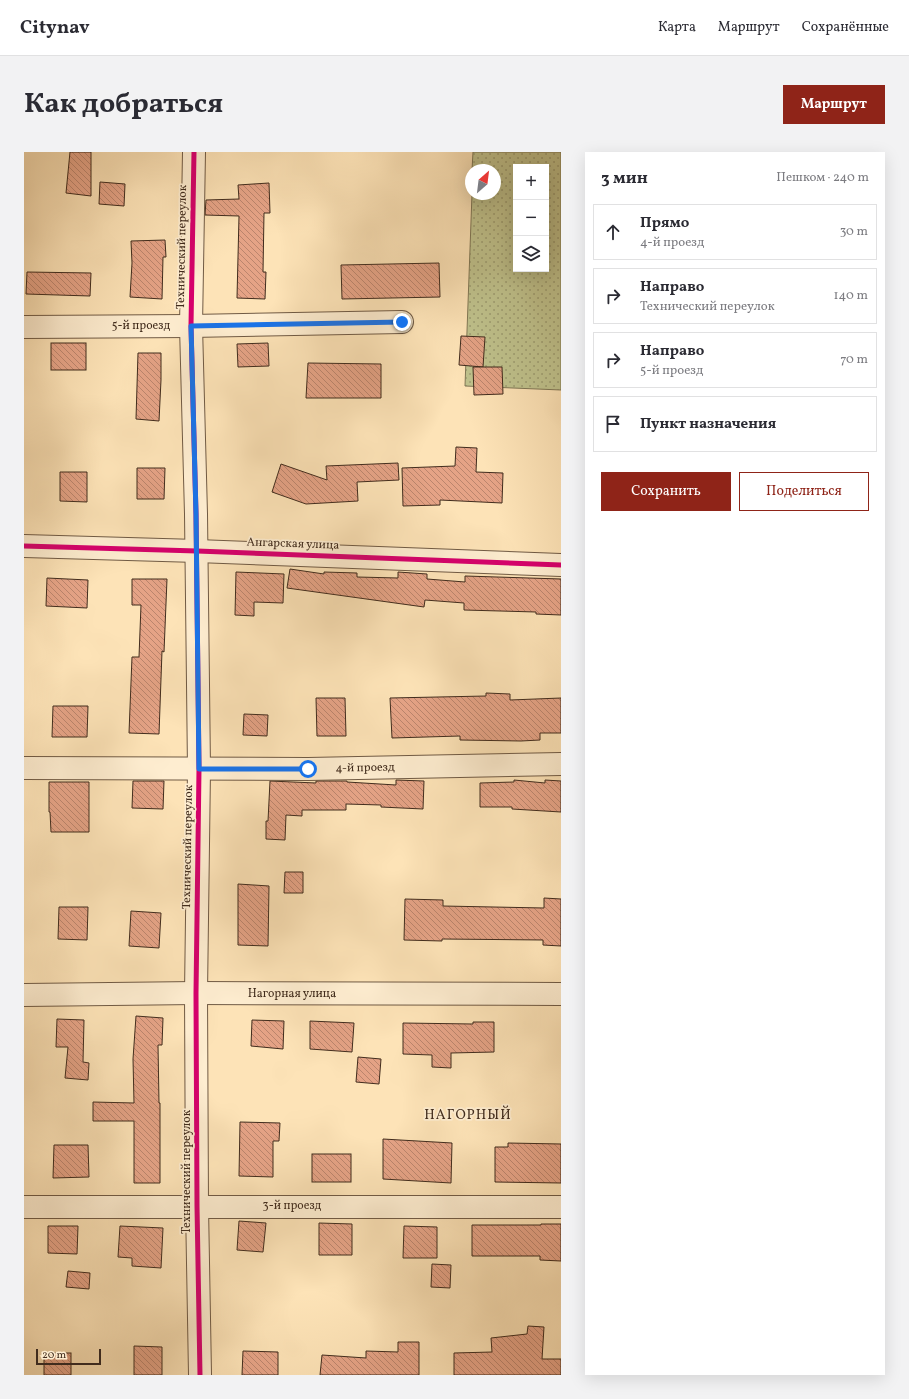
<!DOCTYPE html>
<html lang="ru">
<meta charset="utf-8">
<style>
:root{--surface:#fff;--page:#f2f2f3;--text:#2b2b33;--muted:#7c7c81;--line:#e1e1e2;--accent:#8f2418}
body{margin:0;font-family:Vollkorn,serif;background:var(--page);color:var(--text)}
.controls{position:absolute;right:12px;top:12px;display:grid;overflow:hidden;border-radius:0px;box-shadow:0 4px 16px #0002}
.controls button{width:36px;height:36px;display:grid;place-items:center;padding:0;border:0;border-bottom:1px solid var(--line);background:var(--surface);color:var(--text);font:20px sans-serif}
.compass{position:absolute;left:441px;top:12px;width:36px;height:36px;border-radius:50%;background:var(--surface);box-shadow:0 4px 16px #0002;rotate:28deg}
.scale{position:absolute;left:12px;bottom:10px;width:65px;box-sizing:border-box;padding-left:4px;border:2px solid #412c1d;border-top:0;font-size:11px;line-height:14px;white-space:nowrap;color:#412c1d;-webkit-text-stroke:3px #feedd0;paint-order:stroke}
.stop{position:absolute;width:12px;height:12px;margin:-9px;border:3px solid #1a73e8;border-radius:50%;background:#fff}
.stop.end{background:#1a73e8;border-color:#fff;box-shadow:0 1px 4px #0008}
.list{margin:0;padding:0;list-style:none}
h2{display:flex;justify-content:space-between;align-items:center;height:52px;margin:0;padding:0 16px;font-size:17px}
h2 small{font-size:13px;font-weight:400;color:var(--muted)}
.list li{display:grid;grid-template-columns:26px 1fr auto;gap:12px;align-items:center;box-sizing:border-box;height:56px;margin:0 8px 8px;padding:0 8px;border:1px solid var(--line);border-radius:0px}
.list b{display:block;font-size:15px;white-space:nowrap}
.list p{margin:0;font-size:13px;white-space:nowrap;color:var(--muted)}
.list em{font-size:13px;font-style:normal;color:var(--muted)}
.actions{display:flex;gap:8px;padding:12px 16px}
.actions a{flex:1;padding:9px 0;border:1px solid var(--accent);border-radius:0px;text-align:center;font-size:14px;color:var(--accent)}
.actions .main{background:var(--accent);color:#fff}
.icon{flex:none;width:22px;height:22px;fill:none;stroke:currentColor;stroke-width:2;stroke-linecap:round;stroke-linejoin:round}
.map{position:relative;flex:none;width:537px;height:1223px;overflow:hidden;border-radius:0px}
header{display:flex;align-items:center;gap:24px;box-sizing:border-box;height:56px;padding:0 20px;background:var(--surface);border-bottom:1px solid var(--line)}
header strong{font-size:19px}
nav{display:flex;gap:22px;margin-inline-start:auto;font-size:14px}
.intro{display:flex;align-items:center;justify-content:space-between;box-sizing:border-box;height:96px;padding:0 24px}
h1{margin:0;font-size:28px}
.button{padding:10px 18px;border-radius:0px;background:var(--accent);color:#fff;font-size:14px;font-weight:700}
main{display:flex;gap:24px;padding:0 24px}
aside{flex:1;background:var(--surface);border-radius:0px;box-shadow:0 4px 16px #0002}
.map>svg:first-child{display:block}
.park{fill:url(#park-dots);stroke:#807856;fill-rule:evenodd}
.building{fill:url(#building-back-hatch);stroke:#412c1d}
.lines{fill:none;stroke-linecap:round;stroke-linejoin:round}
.minor-casing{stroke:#705a44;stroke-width:24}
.minor{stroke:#feedd0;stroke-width:22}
.cycleway-casing{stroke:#feedd0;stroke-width:8}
.cycleway{stroke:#d6006c;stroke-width:5}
.route{stroke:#1a73e8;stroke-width:5}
.labels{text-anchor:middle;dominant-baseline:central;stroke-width:3.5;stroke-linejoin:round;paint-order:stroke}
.street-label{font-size:12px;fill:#412c1d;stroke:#feedd0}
.quarter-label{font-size:14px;letter-spacing:1px;fill:#412c1d;stroke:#feedd0}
</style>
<header>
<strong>Citynav</strong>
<nav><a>Карта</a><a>Маршрут</a><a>Сохранённые</a></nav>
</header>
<div class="intro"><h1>Как добраться</h1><a class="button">Маршрут</a></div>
<main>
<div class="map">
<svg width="537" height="1223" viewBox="0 0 537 1223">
<defs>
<pattern id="park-dots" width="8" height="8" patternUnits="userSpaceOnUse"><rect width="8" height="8" fill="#c0c38e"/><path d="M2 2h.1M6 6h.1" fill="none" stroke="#9e9f73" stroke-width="1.8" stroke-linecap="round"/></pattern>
<pattern id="building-back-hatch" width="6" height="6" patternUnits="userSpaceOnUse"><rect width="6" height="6" fill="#e5a386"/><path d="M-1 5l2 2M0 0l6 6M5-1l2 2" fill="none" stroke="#bb856d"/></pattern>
</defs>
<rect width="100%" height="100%" fill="#fde3b7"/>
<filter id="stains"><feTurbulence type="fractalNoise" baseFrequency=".005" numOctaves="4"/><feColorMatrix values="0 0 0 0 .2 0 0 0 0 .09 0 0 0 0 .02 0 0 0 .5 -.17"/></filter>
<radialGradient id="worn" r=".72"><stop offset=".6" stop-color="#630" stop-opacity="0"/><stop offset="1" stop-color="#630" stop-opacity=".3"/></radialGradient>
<path class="park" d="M449 0H537V238L441 234 448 42H471V18H448ZM492 15H522V117H492Z"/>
<g class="building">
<path d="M46 0H67V44L42 41Z"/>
<path d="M76 30 101 32 100 54 75 52Z"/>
<path d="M245 31 246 61H240L239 120H242L241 147 213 146 215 64 181 63 182 48 215 47 214 33Z"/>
<path d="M141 88 142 105H139L138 147 106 145 108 111 107 89Z"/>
<path d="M415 111 416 145 318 147 317 113Z"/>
<path d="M3 120 67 121 66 144 2 142Z"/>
<path d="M437 184 461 185 459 215 435 213Z"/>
<rect x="27" y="191" width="35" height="27"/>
<path d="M244 191 245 214 214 215 213 192Z"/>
<path d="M114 201H137V228L135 269 112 267Z"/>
<path d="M284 211 357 212V246H282Z"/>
<path d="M449 215H478L479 242 450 243Z"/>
<path d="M432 295 453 296 452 320 479 321 478 351 416 348V353L379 354 378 316 431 314Z"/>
<path d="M374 311 375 328 333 330 334 349 282 352 248 340 257 312 303 328 302 314Z"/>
<path d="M113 316H141L140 347H113Z"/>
<path d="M36 320H63V350L36 349Z"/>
<path d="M266 417 300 422V420L333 421V425L374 426V420L403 422V427L441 430V424L537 427V463L512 462V460L440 458V451L401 448 400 455 263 436Z"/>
<path d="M212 420 260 422 259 451 230 450V464L211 463Z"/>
<path d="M23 426 64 428 63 456 22 454Z"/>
<path d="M108 427H143L140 500 138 499 135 582 105 581 108 505H115L117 453H108Z"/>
<path d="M462 541 486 542V548L537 546V581H516V588L497 589 436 588V584L368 586 366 546 462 544Z"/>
<path d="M292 546H321L322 584H293Z"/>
<path d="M29 554H64L63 585H28Z"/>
<path d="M220 562 244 563 243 584 219 583Z"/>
<path d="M372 628 400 629 399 657 357 655V653L322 652V658H278V664L262 663 261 688 242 687V669H244L246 629 292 631V629H323V630L372 633Z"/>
<path d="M490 628 521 631V628L537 629V660L488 657V655H456V631L490 630Z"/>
<path d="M109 629H140L139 657 108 656Z"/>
<path d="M25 630H65V680H27L26 660H25Z"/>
<path d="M261 720H279V741H260Z"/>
<path d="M214 732 245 734 244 794 214 793Z"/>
<path d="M520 746 537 747V794L519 793V788L418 787V789L380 788 381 747 419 748V754L520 756Z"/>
<path d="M35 755H64L63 788 34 787Z"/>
<path d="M107 759 137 761 135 796 105 794Z"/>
<path d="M112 864 139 866 138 893H134L135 951H136V1031H110V969H69V950L110 951 109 907Z"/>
<path d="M33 867 60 868 59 910 65 911 64 928 41 926 44 895H32Z"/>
<path d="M228 868 260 869 259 897 227 894Z"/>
<path d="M286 869 330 871 328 900 286 897Z"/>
<path d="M449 870H470V900L427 901V916L408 915V903L379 902V871L449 872Z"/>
<path d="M334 905 357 907 355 932 332 930Z"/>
<path d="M216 970 256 971 255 989H249V1025L215 1024Z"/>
<path d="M359 987 428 991 427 1031 359 1027Z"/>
<path d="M484 991 537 992V1031L471 1030V995H484Z"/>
<path d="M30 993H64L65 1025 29 1026Z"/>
<rect x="288" y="1002" width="39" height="28"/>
<path d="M215 1069 242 1071 239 1100 213 1098Z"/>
<path d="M295 1071 328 1072V1103H295Z"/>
<path d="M517 1072H537V1109L516 1108V1104H448V1073H517Z"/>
<path d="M24 1074H54L53 1102 24 1101Z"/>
<path d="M96 1074 139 1076 137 1116 108 1114V1106L94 1105Z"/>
<path d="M380 1074 413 1075V1106H379Z"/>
<path d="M408 1112 427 1113 426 1136 407 1135Z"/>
<path d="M44 1119 66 1121 65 1137 42 1135Z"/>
<path d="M504 1174 520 1175 518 1207H537V1223H430V1201L468 1200 467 1186 503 1182Z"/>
<path d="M374 1190H395V1223H296L298 1203 342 1206V1199L374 1200Z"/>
<path d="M110 1194 138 1195V1223H110Z"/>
<path d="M219 1199 254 1200V1223H218Z"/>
<rect x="20" y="1201" width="27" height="22"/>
</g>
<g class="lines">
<defs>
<g id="minor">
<path d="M170 0 167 174 172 362 175 617 172 841 173 1054 176 1223"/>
<path d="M0 175 167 174 378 170"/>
<path d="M0 394 173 399 537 413"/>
<path d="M0 616 284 617 537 612"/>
<path d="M0 843 172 841 537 842"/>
<path d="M0 1055H537"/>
</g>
</defs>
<use href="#minor" class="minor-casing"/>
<use href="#minor" class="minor"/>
<defs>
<g id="cycleway">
<path d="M170 0 167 174 172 362 175 617 172 841 173 1054 176 1223"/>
<path d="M0 394 173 399 537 413"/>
</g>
</defs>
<use href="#cycleway" class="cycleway-casing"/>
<use href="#cycleway" class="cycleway"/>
</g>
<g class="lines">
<path class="route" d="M284 617H175L172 362 167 174 378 170"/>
</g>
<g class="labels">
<g class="street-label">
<text transform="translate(158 95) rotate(-89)">Технический переулок</text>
<text x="117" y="174">5-й проезд</text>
<text transform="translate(269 392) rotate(2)">Ангарская улица</text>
<text transform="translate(341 616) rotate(-1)">4-й проезд</text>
<text transform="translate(164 695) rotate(-89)">Технический переулок</text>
<text x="268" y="842">Нагорная улица</text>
<text transform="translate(163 1020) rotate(-90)">Технический переулок</text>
<text x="268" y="1054">3-й проезд</text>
</g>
<g class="quarter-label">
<text x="444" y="963">НАГОРНЫЙ</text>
</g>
</g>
<rect width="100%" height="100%" filter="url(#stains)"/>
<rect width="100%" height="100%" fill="url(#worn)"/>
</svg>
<div class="controls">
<button>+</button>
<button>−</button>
<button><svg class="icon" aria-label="layers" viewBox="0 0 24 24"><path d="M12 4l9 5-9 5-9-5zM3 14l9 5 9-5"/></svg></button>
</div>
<svg class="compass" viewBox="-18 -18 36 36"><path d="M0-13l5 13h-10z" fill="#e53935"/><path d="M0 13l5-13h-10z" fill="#7c7c81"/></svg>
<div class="scale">20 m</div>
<div class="stop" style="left:284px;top:617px"></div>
<div class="stop end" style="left:378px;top:170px"></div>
</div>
<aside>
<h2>3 мин<small>Пешком · 240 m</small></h2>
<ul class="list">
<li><svg class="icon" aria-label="ahead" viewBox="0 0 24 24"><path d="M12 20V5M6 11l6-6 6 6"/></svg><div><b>Прямо</b><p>4-й проезд</p></div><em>30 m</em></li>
<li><svg class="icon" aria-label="right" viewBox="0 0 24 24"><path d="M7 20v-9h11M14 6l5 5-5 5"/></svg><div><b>Направо</b><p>Технический переулок</p></div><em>140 m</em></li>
<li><svg class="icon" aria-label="right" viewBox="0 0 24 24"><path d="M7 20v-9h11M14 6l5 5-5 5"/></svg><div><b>Направо</b><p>5-й проезд</p></div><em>70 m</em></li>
<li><svg class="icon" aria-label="arrive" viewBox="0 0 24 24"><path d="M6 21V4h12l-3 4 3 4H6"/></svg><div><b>Пункт назначения</b></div></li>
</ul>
<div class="actions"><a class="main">Сохранить</a><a>Поделиться</a></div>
</aside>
</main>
